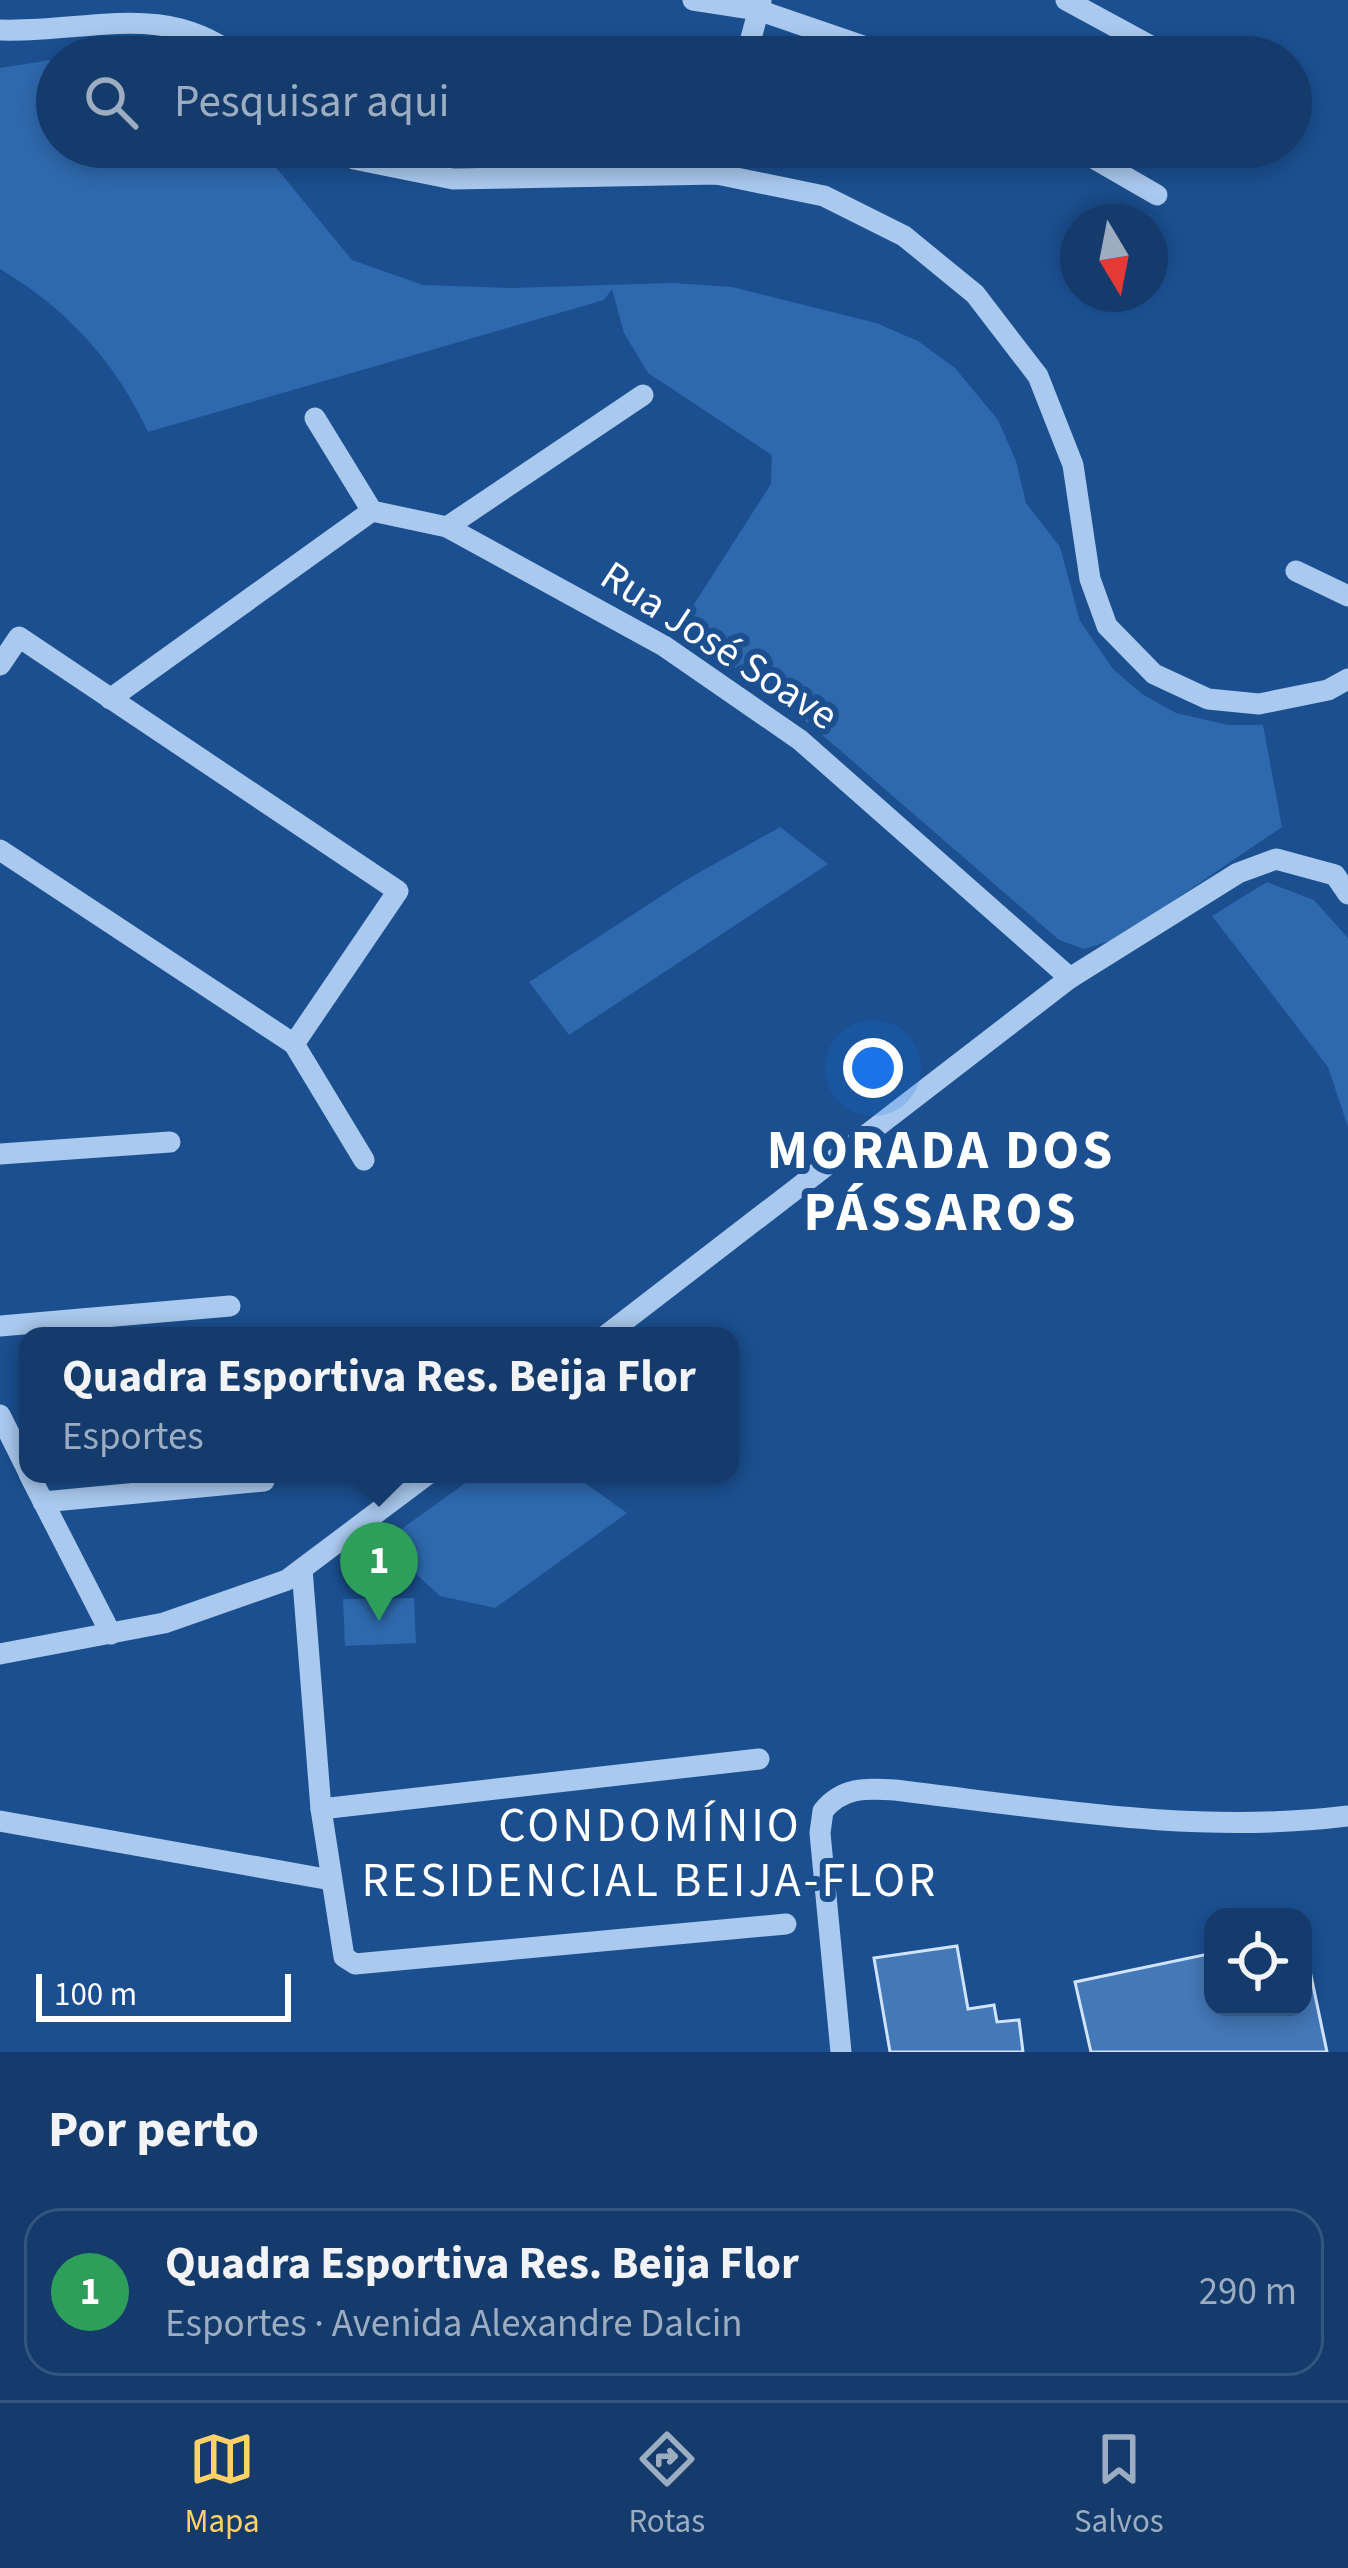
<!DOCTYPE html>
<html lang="pt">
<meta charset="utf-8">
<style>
:root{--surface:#143b6b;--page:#214673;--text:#f1f3f6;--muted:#9dadc1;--line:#33557e;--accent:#ffd166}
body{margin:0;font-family:"Source Sans 3",sans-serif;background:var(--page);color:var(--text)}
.controls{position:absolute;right:36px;bottom:36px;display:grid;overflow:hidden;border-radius:24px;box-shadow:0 6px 18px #0003}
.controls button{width:108px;height:108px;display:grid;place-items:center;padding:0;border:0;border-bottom:3px solid var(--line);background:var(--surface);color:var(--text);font:60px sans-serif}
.compass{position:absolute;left:1060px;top:204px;width:108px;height:108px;border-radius:50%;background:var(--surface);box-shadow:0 6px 18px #0003;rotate:170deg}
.scale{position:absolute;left:36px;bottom:30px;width:255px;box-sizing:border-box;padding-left:12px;border:6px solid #fff;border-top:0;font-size:33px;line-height:42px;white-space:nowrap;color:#fff;-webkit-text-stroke:9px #1b4f8f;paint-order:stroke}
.you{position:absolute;left:873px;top:1068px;width:42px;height:42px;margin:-30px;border:9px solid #fff;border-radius:50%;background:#1a73e8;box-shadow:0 0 0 18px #1a73e833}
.badge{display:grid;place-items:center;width:78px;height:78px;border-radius:50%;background:var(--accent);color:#fff;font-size:39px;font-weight:700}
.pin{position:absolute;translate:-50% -99px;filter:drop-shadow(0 3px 6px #0008)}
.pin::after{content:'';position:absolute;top:63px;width:42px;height:36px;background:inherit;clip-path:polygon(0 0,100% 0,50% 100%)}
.popup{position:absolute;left:19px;top:1327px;width:720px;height:156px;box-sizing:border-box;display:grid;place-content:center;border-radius:24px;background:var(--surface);filter:drop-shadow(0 3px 9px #0005);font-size:39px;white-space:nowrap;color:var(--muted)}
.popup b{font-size:45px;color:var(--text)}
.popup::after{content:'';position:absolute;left:50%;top:100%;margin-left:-24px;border:24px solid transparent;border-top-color:var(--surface)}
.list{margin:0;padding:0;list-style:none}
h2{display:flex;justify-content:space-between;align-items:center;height:156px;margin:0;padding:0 48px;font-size:51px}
h2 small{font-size:39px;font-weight:400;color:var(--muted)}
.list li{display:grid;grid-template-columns:78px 1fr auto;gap:36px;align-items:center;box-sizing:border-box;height:168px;margin:0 24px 24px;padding:0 24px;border:3px solid var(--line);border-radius:36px}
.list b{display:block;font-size:45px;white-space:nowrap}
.list p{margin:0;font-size:39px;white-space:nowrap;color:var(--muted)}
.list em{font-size:39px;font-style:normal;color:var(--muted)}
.icon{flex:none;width:66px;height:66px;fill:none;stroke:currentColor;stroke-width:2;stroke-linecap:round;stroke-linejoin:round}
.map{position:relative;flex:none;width:1348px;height:2052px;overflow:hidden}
.search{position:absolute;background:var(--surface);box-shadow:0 6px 18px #0003;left:36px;right:36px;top:36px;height:132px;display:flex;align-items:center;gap:30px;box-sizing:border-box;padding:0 42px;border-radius:66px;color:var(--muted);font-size:45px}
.sheet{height:348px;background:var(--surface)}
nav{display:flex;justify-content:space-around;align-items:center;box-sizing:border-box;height:168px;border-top:3px solid var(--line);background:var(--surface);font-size:33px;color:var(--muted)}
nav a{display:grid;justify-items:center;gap:6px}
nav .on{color:var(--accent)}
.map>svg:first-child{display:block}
.green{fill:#2e69ad}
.building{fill:#4478b7;stroke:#cfe3fa;stroke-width:3}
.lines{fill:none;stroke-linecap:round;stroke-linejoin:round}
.minor{stroke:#a9c9ee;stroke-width:21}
.labels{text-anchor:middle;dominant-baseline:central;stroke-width:12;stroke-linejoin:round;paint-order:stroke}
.street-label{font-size:42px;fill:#fff;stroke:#1b4f8f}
.quarter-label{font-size:48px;letter-spacing:3px;fill:#fff;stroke:#1b4f8f}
.district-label{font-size:54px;font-weight:bold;letter-spacing:3px;fill:#fff;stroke:#1b4f8f}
</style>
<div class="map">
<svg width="1348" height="2052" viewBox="0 0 1348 2052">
<rect width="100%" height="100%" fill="#1b4f8f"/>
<g class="green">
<path d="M57 59V147H259L352 260 423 285 511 288 672 283 732 287 876 323 918 341 955 368 998 420 1016 461 1026 503 1060 547 1080 621 1113 669 1142 694 1176 713 1228 725H1263L1282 827 1117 939 1084 949 1059 940 812 726 680 626 771 484 772 455 648 373 624 333 612 289 604 300 148 432C115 361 67 309 0 269V68Z"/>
<path d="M780 827 828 864 569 1035 529 982 686 880Z"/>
<path d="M1267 882 1314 900 1348 938V1127L1328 1067 1212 916Z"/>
<path d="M478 1474H572L627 1513 495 1608 440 1596 382 1543Z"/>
<path d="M414 1598 416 1643 345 1646 343 1599Z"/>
</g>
<g class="building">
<path d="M957 1946 968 2009 994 2005 997 2022 1019 2020 1023 2052H890L874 1958Z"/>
<path d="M1213 1953V2007H1303V1967L1309 1966 1327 2052H1091L1075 1982Z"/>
</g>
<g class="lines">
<g class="minor">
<path d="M693 0 758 10 895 57"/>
<path d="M1066 0 1171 57"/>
<path d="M0 30C89 33 162 0 237 57"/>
<path d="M746 57 761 1"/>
<path d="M331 147 354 159 453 179 717 174 824 196 904 236 975 294 1038 376 1073 465 1090 579 1107 626 1154 674 1208 699 1259 704 1328 690 1348 679"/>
<path d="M1074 147 1157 195"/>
<path d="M717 174 724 147"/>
<path d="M315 418 372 511 447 527 664 646 800 740 1070 978"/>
<path d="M447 527 643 395"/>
<path d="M1296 571 1348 596"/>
<path d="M0 665 19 637 398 891 294 1044"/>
<path d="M110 699 372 511"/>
<path d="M0 850 294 1044 364 1160"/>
<path d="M0 1154 170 1142"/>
<path d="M0 1326 230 1306"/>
<path d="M605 1336 1070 978 1238 873 1276 859 1335 875 1348 894"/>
<path d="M0 1415 28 1471"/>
<path d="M29 1474 111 1634"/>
<path d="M43 1502 264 1481"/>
<path d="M302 1569 321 1809 344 1957 355 1964 786 1924"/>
<path d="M0 1654 164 1623 287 1580 428 1474"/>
<path d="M321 1809 759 1759"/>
<path d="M0 1821 331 1880"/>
<path d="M841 2052 820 1833 823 1811C842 1787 866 1788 895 1790 1045 1808 1197 1835 1348 1816"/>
</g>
</g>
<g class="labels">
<g class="street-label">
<text transform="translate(719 646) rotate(33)">Rua José Soave</text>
</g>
<g class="quarter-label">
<text x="650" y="1826">CONDOMÍNIO<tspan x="650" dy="55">RESIDENCIAL BEIJA-FLOR</tspan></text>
</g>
<g class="district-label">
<text x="941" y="1151">MORADA DOS<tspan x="941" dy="62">PÁSSAROS</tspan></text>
</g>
</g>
</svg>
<div class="controls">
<button><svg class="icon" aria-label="locate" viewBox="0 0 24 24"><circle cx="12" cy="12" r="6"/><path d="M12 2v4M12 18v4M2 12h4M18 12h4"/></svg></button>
</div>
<svg class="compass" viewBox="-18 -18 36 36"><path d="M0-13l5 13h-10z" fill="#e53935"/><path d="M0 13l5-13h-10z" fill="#9dadc1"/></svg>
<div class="scale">100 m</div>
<div class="you"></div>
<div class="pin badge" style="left:379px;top:1621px;background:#2e9e5b">1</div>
<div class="popup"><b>Quadra Esportiva Res. Beija Flor</b>Esportes</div>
<div class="search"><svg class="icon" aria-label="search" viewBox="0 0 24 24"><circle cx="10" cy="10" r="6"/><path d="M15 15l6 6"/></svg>Pesquisar aqui</div>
</div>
<section class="sheet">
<h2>Por perto<small></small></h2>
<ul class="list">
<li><span class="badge" style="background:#2e9e5b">1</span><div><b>Quadra Esportiva Res. Beija Flor</b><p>Esportes · Avenida Alexandre Dalcin</p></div><em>290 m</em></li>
</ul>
</section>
<nav>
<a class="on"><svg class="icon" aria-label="map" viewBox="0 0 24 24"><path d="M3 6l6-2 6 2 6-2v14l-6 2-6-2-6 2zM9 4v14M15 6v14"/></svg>Mapa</a>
<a><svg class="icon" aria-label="directions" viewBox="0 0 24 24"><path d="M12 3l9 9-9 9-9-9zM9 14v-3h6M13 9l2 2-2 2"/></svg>Rotas</a>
<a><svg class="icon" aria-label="saved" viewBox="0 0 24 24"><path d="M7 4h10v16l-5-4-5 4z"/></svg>Salvos</a>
</nav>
